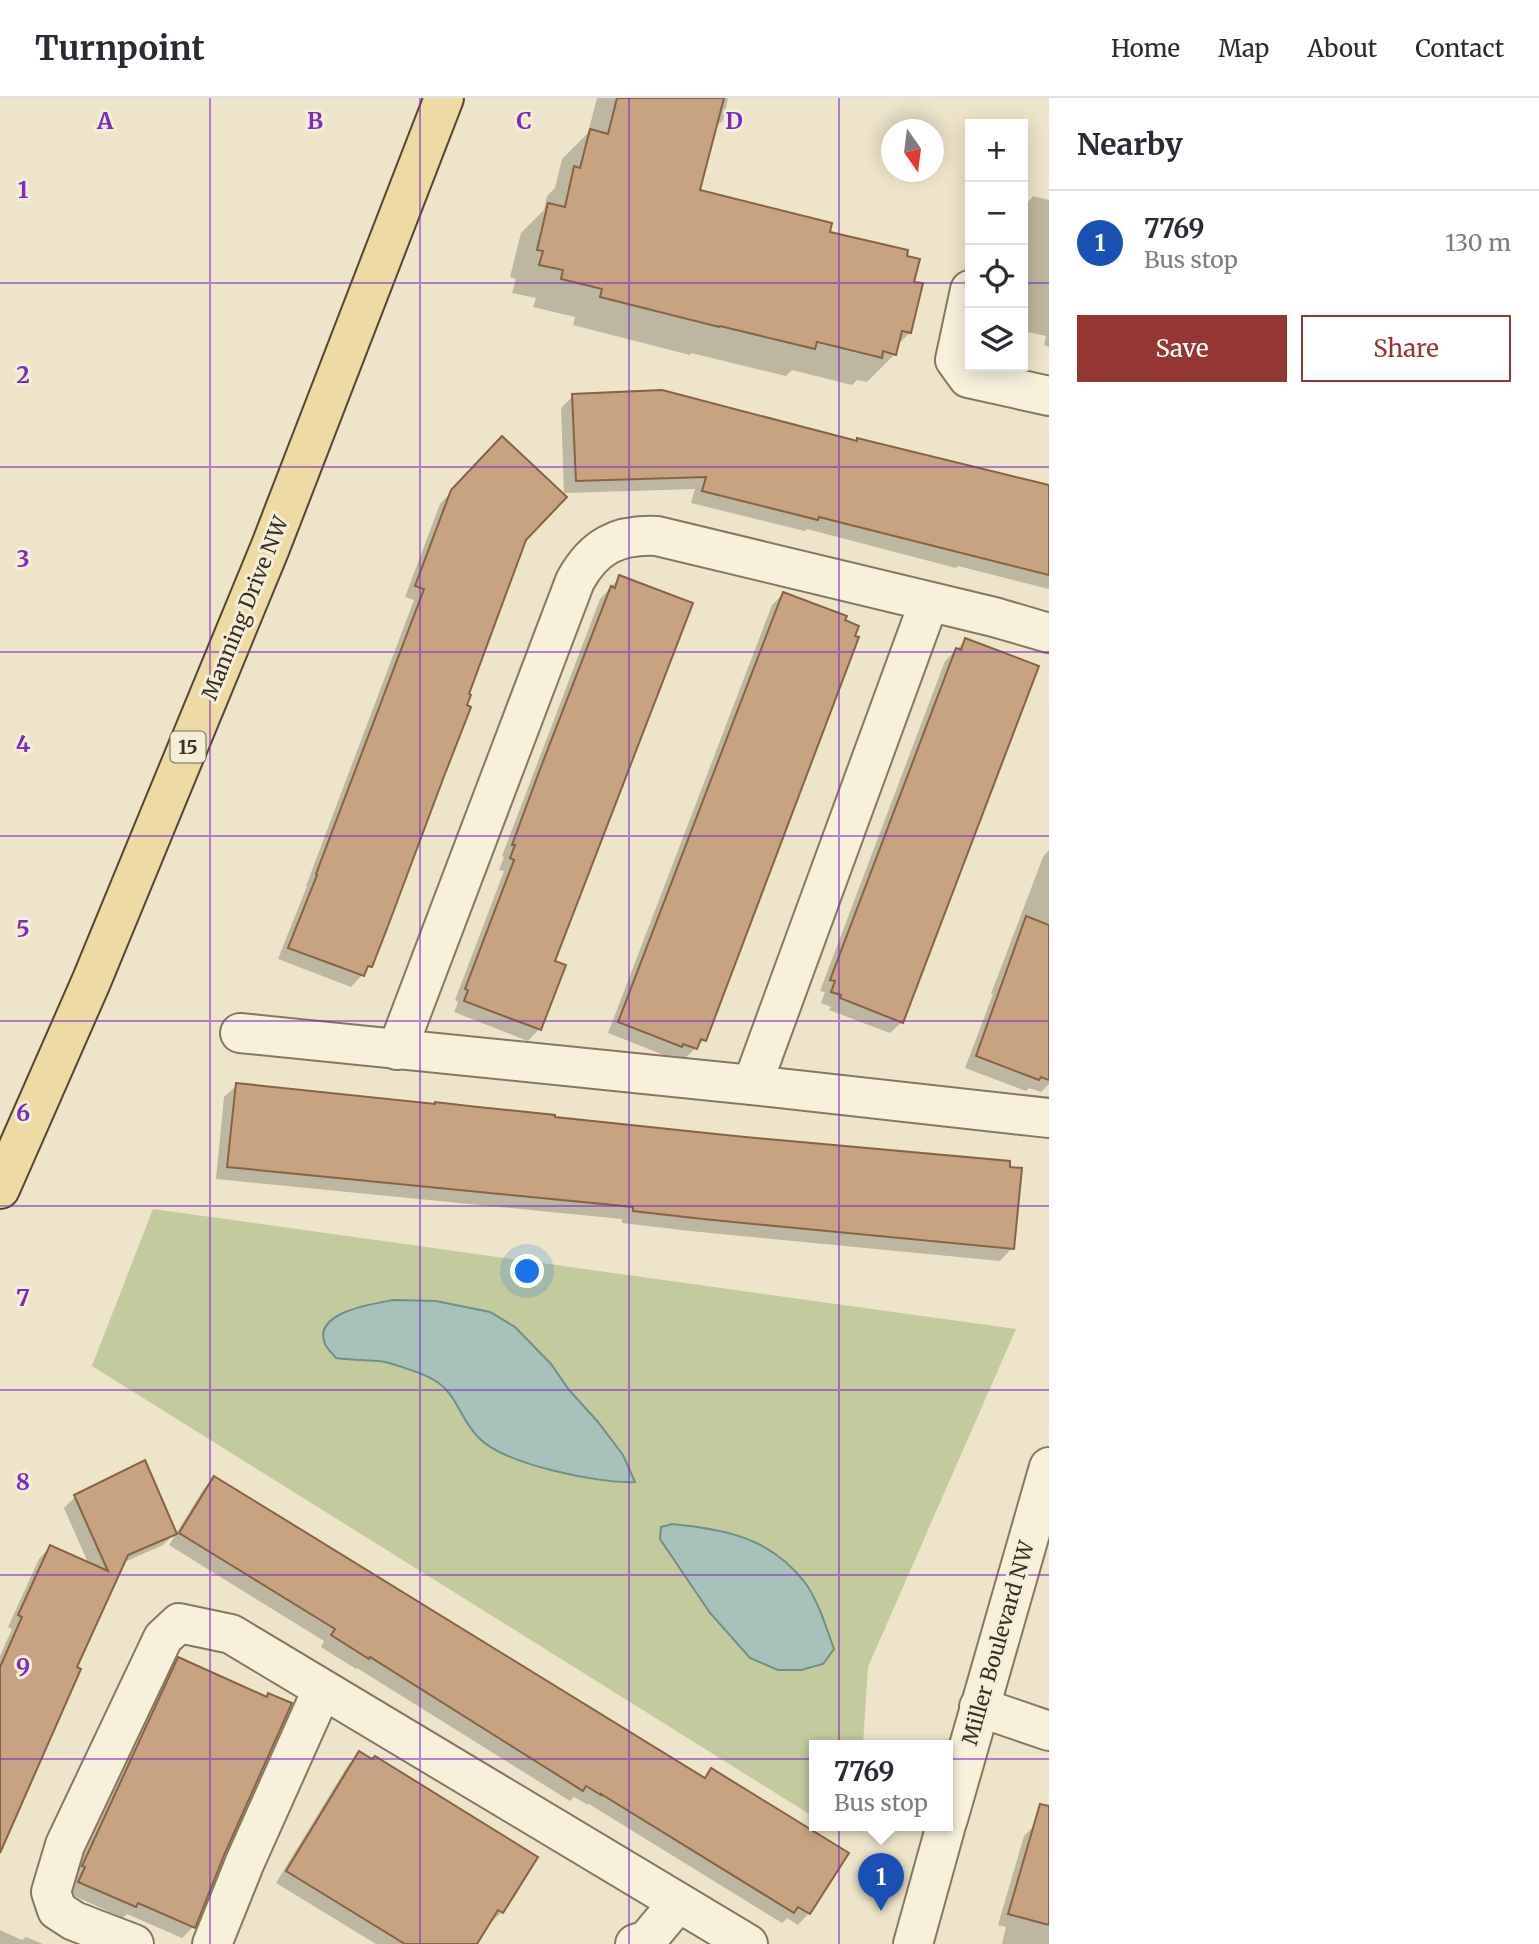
<!DOCTYPE html>
<meta charset="utf-8">
<style>
:root{--surface:#fff;--page:#f7f7f7;--text:#2b2b33;--muted:#7c7c81;--line:#e1e1e2;--accent:#943631}
body{margin:0;font-family:Merriweather,serif;background:var(--page);color:var(--text)}
.controls{position:absolute;right:21px;top:21px;display:grid;overflow:hidden;border-radius:0px;box-shadow:0 4px 18px #0003}
.controls button{width:63px;height:63px;display:grid;place-items:center;padding:0;border:0;border-bottom:2px solid var(--line);background:var(--surface);color:var(--text);font:35px sans-serif}
.compass{position:absolute;left:881px;top:21px;width:63px;height:63px;border-radius:50%;background:var(--surface);box-shadow:0 4px 18px #0003;rotate:166deg}
.you{position:absolute;left:528px;top:1174px;width:24px;height:24px;margin:-18px;border:5px solid #fff;border-radius:50%;background:#1a73e8;box-shadow:0 0 0 10px #1a73e833}
.badge{display:grid;place-items:center;width:46px;height:46px;border-radius:50%;background:var(--accent);color:#fff;font-size:23px;font-weight:700}
.pin{position:absolute;translate:-50% -58px;filter:drop-shadow(0 2px 4px #0008)}
.pin::after{content:'';position:absolute;top:37px;width:24px;height:21px;background:inherit;clip-path:polygon(0 0,100% 0,50% 100%)}
.popup{position:absolute;left:809px;top:1642px;width:144px;height:91px;box-sizing:border-box;display:grid;place-content:center;border-radius:0px;background:var(--surface);filter:drop-shadow(0 2px 5px #0005);font-size:23px;white-space:nowrap;color:var(--muted)}
.popup b{font-size:26px;color:var(--text)}
.popup::after{content:'';position:absolute;left:50%;top:100%;margin-left:-14px;border:14px solid transparent;border-top-color:var(--surface)}
.list{margin:0;padding:0;list-style:none}
h2{display:flex;justify-content:space-between;align-items:center;height:91px;margin:0;padding:0 28px;font-size:30px}
h2 small{font-size:23px;font-weight:400;color:var(--muted)}
.list li{display:grid;grid-template-columns:46px 1fr auto;gap:21px;align-items:center;box-sizing:border-box;height:105px;padding:0 28px;border-top:2px solid var(--line)}
.list b{display:block;font-size:26px;white-space:nowrap}
.list p{margin:0;font-size:23px;white-space:nowrap;color:var(--muted)}
.list em{font-size:23px;font-style:normal;color:var(--muted)}
.actions{display:flex;gap:14px;padding:21px 28px}
.actions a{flex:1;padding:16px 0;border:2px solid var(--accent);border-radius:0px;text-align:center;font-size:24px;color:var(--accent)}
.actions .main{background:var(--accent);color:#fff}
.icon{flex:none;width:38px;height:38px;fill:none;stroke:currentColor;stroke-width:2;stroke-linecap:round;stroke-linejoin:round}
.map{position:relative;flex:none;width:1049px;height:1846px;overflow:hidden}
header{display:flex;align-items:center;gap:42px;box-sizing:border-box;height:98px;padding:0 35px;background:var(--surface);border-bottom:2px solid var(--line)}
header strong{font-size:33px}
nav{display:flex;gap:38px;margin-inline-start:auto;font-size:24px}
main{display:flex}
aside{flex:1;background:var(--surface)}
.map>svg:first-child{display:block}
.green{fill:#c3ca9d}
.water{fill:#a9c1bb;stroke:#708f89;stroke-width:2}
.shadow{fill:#0003;fill-rule:evenodd}
.building{fill:#c8a381;stroke:#866345;stroke-width:2}
.lines{fill:none;stroke-linecap:round;stroke-linejoin:round}
.minor-casing{stroke:#88775e;stroke-width:42}
.major-casing{stroke:#564532;stroke-width:42}
.minor{stroke:#f7f1dc;stroke-width:38}
.major{stroke:#eddaa4;stroke-width:38}
.grid{fill:none;stroke:#7b2cbf;stroke-width:2;stroke-opacity:0.55}
.labels{text-anchor:middle;dominant-baseline:central;stroke-width:6;stroke-linejoin:round;paint-order:stroke}
.shield{fill:#f4eed8;stroke:#716858;stroke-width:2}
.shield-label{font-size:19px;font-weight:bold;fill:#392e21}
.street-label{font-size:21px;fill:#392e21;stroke:#f4eed8}
.grid-label{font-size:23px;text-anchor:middle;font-weight:bold;fill:#7b2cbf;stroke:#f4eed8;stroke-width:6;stroke-linejoin:round;paint-order:stroke}
</style>
<header>
<strong>Turnpoint</strong>
<nav><a>Home</a><a>Map</a><a>About</a><a>Contact</a></nav>
</header>
<main>
<div class="map">
<svg width="1049" height="1846" viewBox="0 0 1049 1846">
<rect width="100%" height="100%" fill="#ede4c9"/>
<path class="green" d="M153 1111 1016 1231 868 1569 863 1647H814V1719L92 1268Z"/>
<g class="water">
<path d="M393 1202 436 1203 490 1214 515 1229 551 1266 569 1292 598 1324 623 1357 635 1384C599 1386 504 1366 479 1340 460 1322 457 1295 434 1282 425 1276 389 1264 379 1263 364 1262 351 1262 336 1260 333 1256 327 1251 325 1246 312 1214 373 1206 393 1202Z"/>
<path d="M672 1426C725 1431 772 1440 806 1486 819 1505 826 1529 834 1551L823 1566 801 1572H778L750 1560 710 1515 660 1441 661 1429Z"/>
</g>
<g class="shadow">
<path d="M597 0H728L723 22 714 31 698 93 828 135 912 185 910 235 897 247 895 256 867 284 857 282 852 287 792 272 786 278 691 255 690 257 573 227 575 219 533 209 536 200 512 195 516 181 510 179 521 135 544 112 547 98 555 90 562 61 588 35ZM809 240 880 258 877 260 808 243Z"/>
<path d="M1033 98 1049 102V249L1044 247 1046 238 1023 233V102L1029 103Z"/>
<path d="M573 298 856 344 858 342 1049 390V491L958 468 956 470 807 431 805 433 691 405 695 391 564 395 561 310Z"/>
<path d="M502 340 525 441 466 597 370 868 351 889 278 861 307 788H306L414 502 405 499 440 406Z"/>
<path d="M620 479 553 864 539 931 528 943 454 914 458 904 455 902 504 773 499 772 504 759 502 758 600 501Z"/>
<path d="M783 496 704 942 684 961 672 957 669 959 608 935 772 507Z"/>
<path d="M966 542 902 924 890 935 829 912 831 909 821 905 825 894 820 893 945 563Z"/>
<path d="M1049 752V986L1041 994 1029 990 1026 993 965 970 993 896H991L1043 759Z"/>
<path d="M237 987 1012 1150 1000 1163 690 1133 622 1125V1121L216 1081 224 999Z"/>
<path d="M214 1380 703 1681 712 1672 809 1815 798 1827 787 1820 782 1825 589 1706 588 1707 574 1699 570 1703 357 1570 356 1571 321 1549 324 1543 169 1447 203 1392Z"/>
<path d="M75 1399 174 1436 163 1447 122 1465 75 1570 0 1751V1558L12 1531 8 1529 39 1461 50 1449 89 1467 64 1410Z"/>
<path d="M179 1561 266 1600 269 1597 223 1754 193 1829 182 1840 127 1816 123 1820 68 1795 72 1779 167 1572Z"/>
<path d="M359 1655 372 1663 502 1814 490 1825 488 1824 475 1846H376L276 1785 348 1667Z"/>
<path d="M1035 1727 1049 1728V1846H1002L1006 1829 998 1827 1024 1738Z"/>
<path d="M0 1832 22 1842 26 1839 43 1846H0Z"/>
</g>
<g class="building">
<path d="M617 0H724L700 92 832 125 830 134 908 152 907 158 920 161 914 184 923 185 911 235 902 233 896 257 883 253 882 260 817 244 815 251 720 228 719 229 600 199 602 191 561 181 563 172 539 167 543 153 537 152 548 105 565 109 574 68 580 70 590 31 608 36Z"/>
<path d="M662 292 857 343V340L1049 387V477L819 419 818 422 702 393 706 379 576 383 572 296Z"/>
<path d="M502 338 567 399 526 442 469 596 471 597 467 607 471 609 443 681 388 828 372 869 368 868 364 878 288 850 317 777 316 776 424 491 415 488 451 392Z"/>
<path d="M619 477 693 505 555 863 566 867 541 932 464 903 468 892 465 891 514 762 510 760 515 747H512L539 674 611 488 615 490Z"/>
<path d="M783 494 847 518 845 522 859 528 855 538 859 539 706 943 701 941 697 951 683 946 682 949 618 924Z"/>
<path d="M965 540 1039 568 903 925 840 900 841 897 831 894 835 883 830 882 956 550 961 552Z"/>
<path d="M1026 818 1049 827V982L1041 979 1039 982 976 958Z"/>
<path d="M236 985 435 1006V1004L478 1009 555 1017V1019L735 1038 1010 1063V1069L1022 1070 1014 1151 703 1121 633 1113V1109L227 1069Z"/>
<path d="M145 1362 177 1436 128 1457 77 1569 81 1571 0 1755V1569L22 1519 18 1517 50 1447 108 1473 74 1397Z"/>
<path d="M214 1378 705 1680 711 1670 849 1755 810 1816 798 1809 794 1815 601 1696V1697L586 1688 583 1693 370 1559 369 1561 331 1537 335 1531 179 1435Z"/>
<path d="M178 1559 267 1599 268 1595 292 1605 225 1755 195 1830 138 1805 136 1809 78 1784 85 1769 82 1768Z"/>
<path d="M359 1653 372 1661 375 1658 538 1759 503 1815 498 1812 477 1846H405L286 1773Z"/>
<path d="M1040 1706 1049 1708V1827L1008 1816Z"/>
</g>
<g class="lines">
<defs>
<g id="minor">
<path d="M970 192 955 262 968 280 1049 298"/>
<path d="M240 935 752 987 1049 1020"/>
<path d="M397 952 575 483C594 448 618 436 657 438L994 519 1049 535"/>
<path d="M752 987 929 504"/>
<path d="M979 1609 1049 1633"/>
<path d="M948 1721 1049 1369"/>
<path d="M134 1846 74 1823 57 1812 51 1794 65 1747 163 1540 179 1525 231 1536 748 1846"/>
<path d="M212 1846 245 1764 322 1592"/>
<path d="M635 1846 647 1842 678 1805"/>
<path d="M913 1846 946 1727"/>
</g>
<path id="major" d="M0 1091 91 884 270 450 444 0"/>
</defs>
<use href="#minor" class="minor-casing"/>
<use href="#major" class="major-casing"/>
<use href="#minor" class="minor"/>
<use href="#major" class="major"/>
</g>
<path class="grid" d="M210 0V1846M420 0V1846M629 0V1846M839 0V1846M0 185H970M1023 185H1049M0 369H1049M0 554H1049M0 738H1049M0 923H1049M0 1108H1049M0 1292H1049M0 1477H1049M0 1661H1049"/>
<g class="labels">
<rect class="shield" x="170.5" y="633.5" width="35" height="31" rx="5"/>
<g class="shield-label">
<text x="188" y="649">15</text>
</g>
<g class="street-label">
<text transform="translate(245 510) rotate(-68)">Manning Drive NW</text>
<text transform="translate(998 1545) rotate(-74)">Miller Boulevard NW</text>
</g>
</g>
<g class="grid-label">
<text x="105" y="31">A</text>
<text x="315" y="31">B</text>
<text x="524" y="31">C</text>
<text x="734" y="31">D</text>
<text x="23" y="100">1</text>
<text x="23" y="285">2</text>
<text x="23" y="469">3</text>
<text x="23" y="654">4</text>
<text x="23" y="839">5</text>
<text x="23" y="1023">6</text>
<text x="23" y="1208">7</text>
<text x="23" y="1392">8</text>
<text x="23" y="1577">9</text>
</g>
</svg>
<div class="controls">
<button>+</button>
<button>−</button>
<button><svg class="icon" aria-label="locate" viewBox="0 0 24 24"><circle cx="12" cy="12" r="6"/><path d="M12 2v4M12 18v4M2 12h4M18 12h4"/></svg></button>
<button><svg class="icon" aria-label="layers" viewBox="0 0 24 24"><path d="M12 4l9 5-9 5-9-5zM3 14l9 5 9-5"/></svg></button>
</div>
<svg class="compass" viewBox="-18 -18 36 36"><path d="M0-13l5 13h-10z" fill="#e53935"/><path d="M0 13l5-13h-10z" fill="#7c7c81"/></svg>
<div class="you"></div>
<div class="pin badge" style="left:881px;top:1813px;background:#1a4fb4">1</div>
<div class="popup"><b>7769</b>Bus stop</div>
</div>
<aside>
<h2>Nearby<small></small></h2>
<ul class="list">
<li><span class="badge" style="background:#1a4fb4">1</span><div><b>7769</b><p>Bus stop</p></div><em>130 m</em></li>
</ul>
<div class="actions"><a class="main">Save</a><a>Share</a></div>
</aside>
</main>
